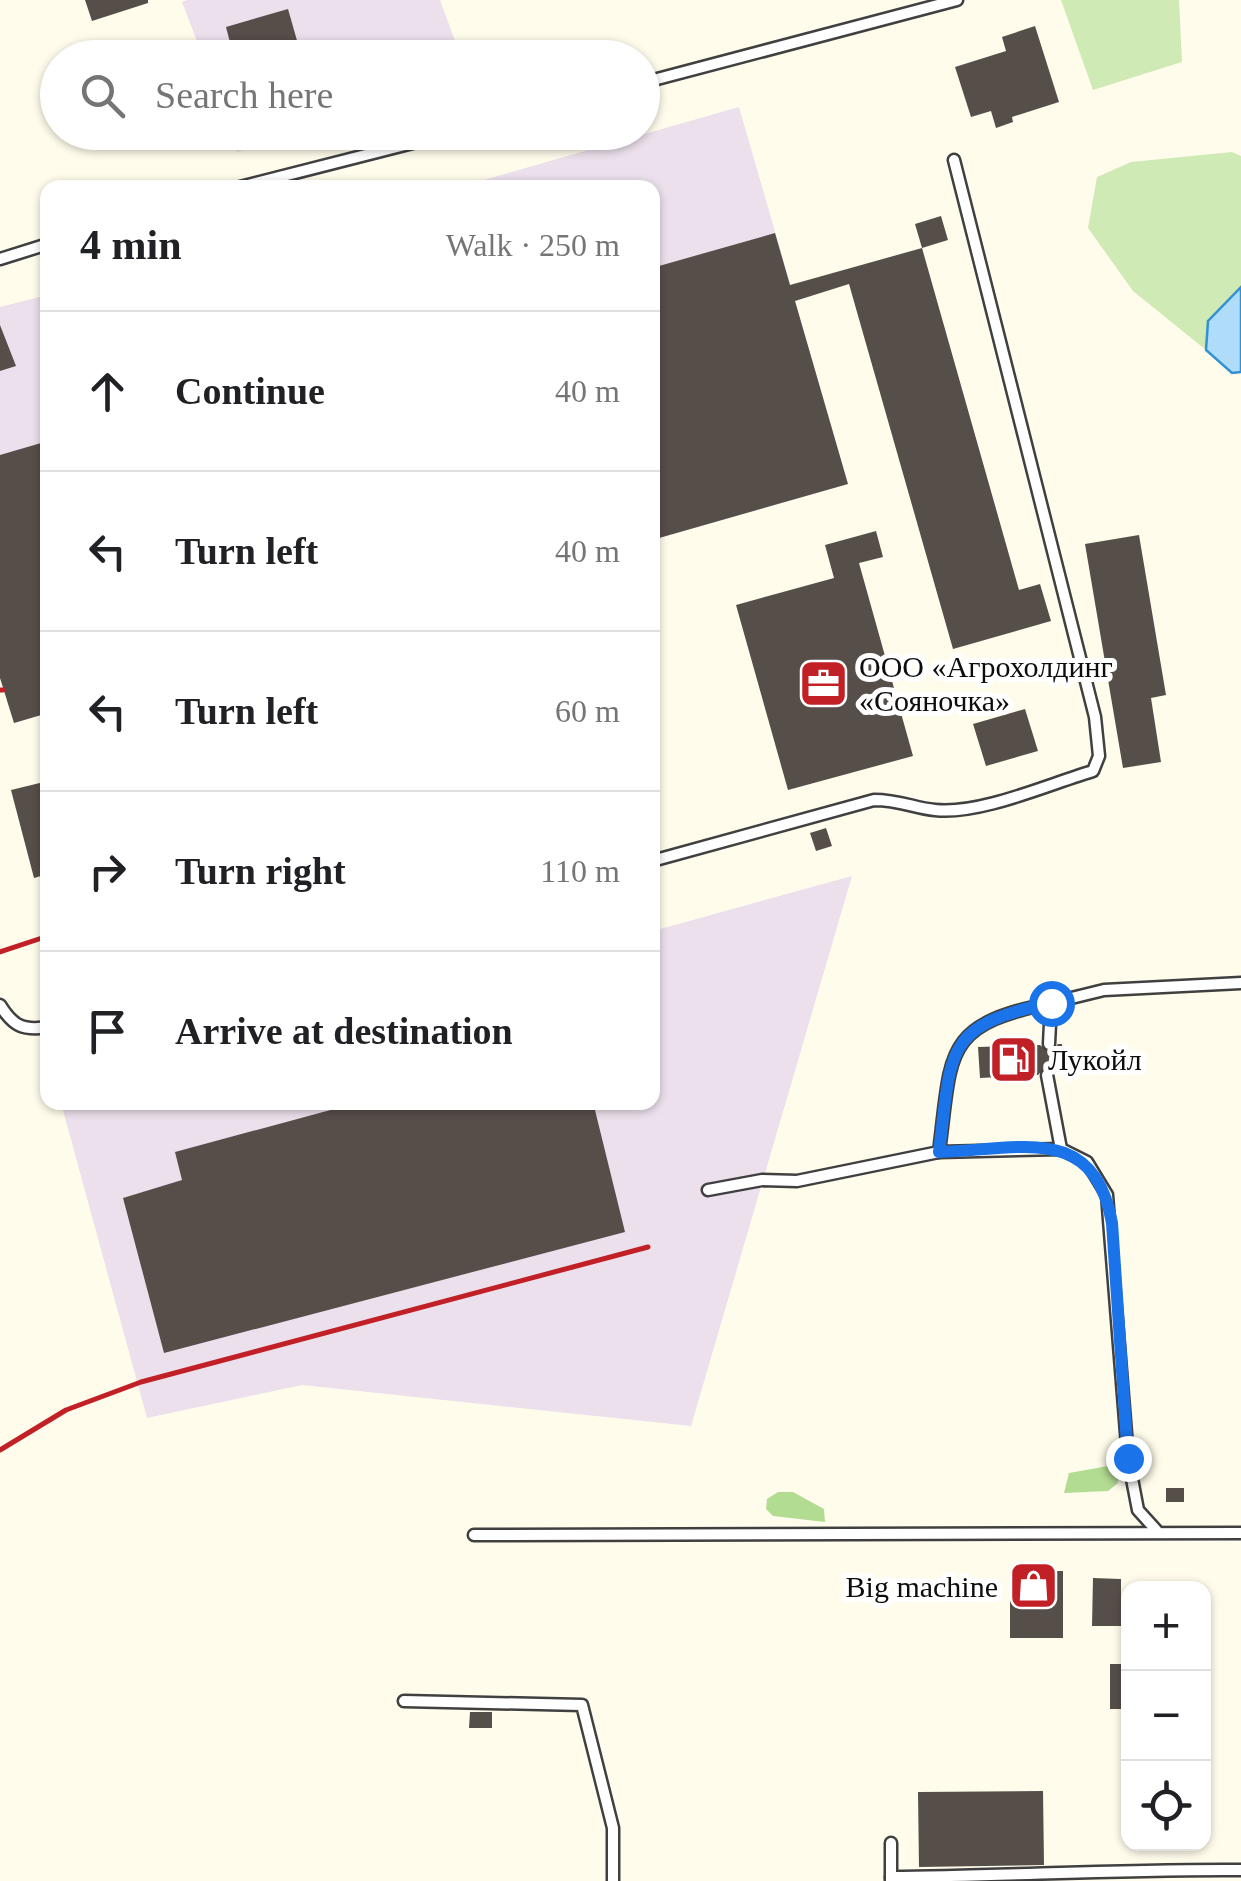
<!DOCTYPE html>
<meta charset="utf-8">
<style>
:root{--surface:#fff;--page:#f6f6f6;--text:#202124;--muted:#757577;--line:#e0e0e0}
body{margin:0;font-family:"Times New Roman",serif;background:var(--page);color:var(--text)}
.controls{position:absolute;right:30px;bottom:30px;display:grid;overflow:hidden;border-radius:20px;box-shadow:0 2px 8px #0004}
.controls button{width:90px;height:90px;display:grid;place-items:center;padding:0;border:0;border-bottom:2px solid var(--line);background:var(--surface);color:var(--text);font:50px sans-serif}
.stop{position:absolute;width:30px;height:30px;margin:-22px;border:8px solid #1a73e8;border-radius:50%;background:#fff}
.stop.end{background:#1a73e8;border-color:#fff;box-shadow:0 2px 10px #0008}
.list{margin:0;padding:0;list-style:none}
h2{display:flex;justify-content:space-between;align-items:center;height:130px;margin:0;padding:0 40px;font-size:42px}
h2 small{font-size:32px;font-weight:400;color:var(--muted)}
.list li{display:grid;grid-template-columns:65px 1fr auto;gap:30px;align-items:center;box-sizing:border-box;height:160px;padding:0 40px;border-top:2px solid var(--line)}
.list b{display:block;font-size:38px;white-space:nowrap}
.list em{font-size:32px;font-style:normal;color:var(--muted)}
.icon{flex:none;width:55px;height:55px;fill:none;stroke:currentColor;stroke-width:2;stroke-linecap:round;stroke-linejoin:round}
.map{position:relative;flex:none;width:1241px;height:1881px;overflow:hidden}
.search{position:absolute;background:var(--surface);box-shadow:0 2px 8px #0004;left:40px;top:40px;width:620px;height:110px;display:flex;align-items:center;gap:25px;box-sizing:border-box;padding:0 35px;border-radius:55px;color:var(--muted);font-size:38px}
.panel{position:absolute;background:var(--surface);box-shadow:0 2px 8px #0004;left:40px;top:180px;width:620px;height:930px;border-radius:20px}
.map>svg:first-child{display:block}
.industrial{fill:#ebe0ec}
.green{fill:#d0eab5}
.forest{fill:#b3dc93}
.water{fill:#afdcf8;stroke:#3391d2;stroke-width:2.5}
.building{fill:#564e49}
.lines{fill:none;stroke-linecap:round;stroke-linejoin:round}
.service-casing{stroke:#404040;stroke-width:15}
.service{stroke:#fff;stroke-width:10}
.rail{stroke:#c12026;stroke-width:5}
.route{stroke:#1a73e8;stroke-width:12}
.labels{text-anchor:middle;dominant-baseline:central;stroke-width:10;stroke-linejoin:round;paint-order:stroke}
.poi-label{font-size:30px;fill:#0d0d0d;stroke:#fff;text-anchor:start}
</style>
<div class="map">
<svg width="1241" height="1881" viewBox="0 0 1241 1881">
<rect width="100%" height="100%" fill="#fffcec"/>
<g class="industrial">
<path d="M187 0H440L461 57H203L182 2Z"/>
<path d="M739 107 848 484 653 540 652 188H456Z"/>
<path d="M230 133V132L309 133 237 152Z"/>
<path d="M47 295V713L14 723 0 671V307Z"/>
<path d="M852 876 691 1426 302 1385 147 1418 61 1103 652 1102 653 931Z"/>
</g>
<g class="green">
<path d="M1061 0H1179L1182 62 1093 90Z"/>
<path d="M1232 152 1241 156V287L1208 321 1206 350 1133 291 1088 228 1097 177 1131 162Z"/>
</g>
<g class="forest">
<path d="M1114 1465 1119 1470 1118 1483 1108 1491 1064 1493 1069 1473Z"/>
<path d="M778 1492H793L824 1509 825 1522 773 1516 766 1509 767 1499Z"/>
</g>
<path class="water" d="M1241 287V372L1232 373 1206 350 1208 321Z"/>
<g class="building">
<path d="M85 0H148V3L92 21Z"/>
<path d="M288 9 302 58H234L226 27Z"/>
<path d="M1035 26 1059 102 1012 117 1013 122 996 128 991 111 971 117 955 67 1006 51 1002 37Z"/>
<path d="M941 216 948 240 922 248 915 224Z"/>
<path d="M775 233 790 285 922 248 1019 590 1040 584 1051 621 953 649 849 284 795 301 848 484 652 540V268Z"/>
<path d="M0 325 16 366 0 371Z"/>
<path d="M48 441V713L14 723 0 678V455Z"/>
<path d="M876 531 883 557 859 563 913 756 788 790 736 605 834 578 825 545Z"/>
<path d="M1139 535 1166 695 1151 698 1161 762 1123 768 1085 544Z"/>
<path d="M1025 709 1038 751 986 766 973 724Z"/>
<path d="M48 781V874L34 878 11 790Z"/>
<path d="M826 828 832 846 816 851 810 833Z"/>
<path d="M1058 1044H1062L1063 1075 1046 1066 1038 1075 980 1078 978 1047 1040 1045 1050 1053Z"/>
<path d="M360 1102H593L625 1232 164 1353 123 1198 182 1180 175 1152Z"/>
<rect x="1166" y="1488" width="18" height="14"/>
<rect x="1010" y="1571" width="53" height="67"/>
<path d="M1093 1578 1121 1579V1626H1092Z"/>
<rect x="1110" y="1664" width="18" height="45"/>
<path d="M470 1712H492V1728H469Z"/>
<path d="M1043 1791 1044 1865 919 1867 918 1792Z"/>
</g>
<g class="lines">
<defs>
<g id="service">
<path d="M642 83 957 0"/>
<path d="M236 188 456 132"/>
<path d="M0 259 48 244"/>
<path d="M652 861 874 800C900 800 914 808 935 810 980 815 1049 784 1093 771L1099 756 1095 717 954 160"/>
<path d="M0 1005C13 1026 23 1031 48 1027"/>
<path d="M1049 1044 1051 1003 1104 990 1241 983"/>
<path d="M1047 1075 1061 1149"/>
<path d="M939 1152 1061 1149 1087 1162 1107 1195 1128 1458 1138 1510 1157 1531"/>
<path d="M708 1190 762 1180 797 1181 939 1152C952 1052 942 1025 1051 1003"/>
<path d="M474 1535 1241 1533"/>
<path d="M404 1701 582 1705 613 1828V1881"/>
<path d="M891 1843V1880"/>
<path d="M891 1877C1008 1876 1124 1869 1241 1870"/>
</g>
</defs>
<use href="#service" class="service-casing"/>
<use href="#service" class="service"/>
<g class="rail">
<path d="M0 690H3"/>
<path d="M0 952 48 936"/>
<path d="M0 1450 66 1410 141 1382 648 1247"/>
</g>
</g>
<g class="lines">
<path class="route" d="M1051 1003C942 1025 952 1052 939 1152 1019 1150 1094 1122 1112 1223L1128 1458"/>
</g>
<defs>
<symbol id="office-square" viewBox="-11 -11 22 22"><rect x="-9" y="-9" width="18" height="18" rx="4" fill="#c12026" stroke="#fff"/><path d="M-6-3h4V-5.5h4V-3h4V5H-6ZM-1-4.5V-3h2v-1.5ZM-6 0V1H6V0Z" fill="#fff"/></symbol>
<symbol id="fuel-square" viewBox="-11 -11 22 22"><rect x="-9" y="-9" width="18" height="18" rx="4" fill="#c12026" stroke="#fff"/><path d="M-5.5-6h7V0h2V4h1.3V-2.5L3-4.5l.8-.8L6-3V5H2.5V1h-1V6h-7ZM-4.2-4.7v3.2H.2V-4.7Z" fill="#fff"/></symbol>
<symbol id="shop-square" viewBox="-11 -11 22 22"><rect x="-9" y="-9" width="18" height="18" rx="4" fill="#c12026" stroke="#fff"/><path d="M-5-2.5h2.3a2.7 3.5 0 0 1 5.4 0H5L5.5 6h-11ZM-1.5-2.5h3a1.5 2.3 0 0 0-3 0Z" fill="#fff"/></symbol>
</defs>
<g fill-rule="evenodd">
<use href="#office-square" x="796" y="656" width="55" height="55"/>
<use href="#fuel-square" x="986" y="1032" width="55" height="55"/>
<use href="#shop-square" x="1006" y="1558" width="55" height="55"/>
</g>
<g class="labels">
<g class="poi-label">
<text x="859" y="666">ООО «Агрохолдинг<tspan x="859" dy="34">«Сояночка»</tspan></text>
<text x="1048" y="1059">Лукойл</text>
<text x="998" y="1586" text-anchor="end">Big machine</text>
</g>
</g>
</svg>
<div class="controls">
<button>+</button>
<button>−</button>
<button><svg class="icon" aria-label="locate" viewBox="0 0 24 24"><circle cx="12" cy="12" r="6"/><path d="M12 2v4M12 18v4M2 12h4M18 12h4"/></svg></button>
</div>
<div class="stop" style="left:1051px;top:1003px"></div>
<div class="stop end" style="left:1128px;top:1458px"></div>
<div class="search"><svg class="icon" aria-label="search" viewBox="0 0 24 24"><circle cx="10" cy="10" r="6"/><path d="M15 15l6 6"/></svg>Search here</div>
<section class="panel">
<h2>4 min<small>Walk · 250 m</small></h2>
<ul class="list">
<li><svg class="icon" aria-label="ahead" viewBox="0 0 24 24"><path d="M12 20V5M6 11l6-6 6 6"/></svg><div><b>Continue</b></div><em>40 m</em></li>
<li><svg class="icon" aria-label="left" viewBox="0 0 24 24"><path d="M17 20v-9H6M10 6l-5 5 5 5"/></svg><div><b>Turn left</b></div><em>40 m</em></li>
<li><svg class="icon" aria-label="left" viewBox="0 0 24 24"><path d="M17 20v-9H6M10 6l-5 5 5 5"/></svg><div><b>Turn left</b></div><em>60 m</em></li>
<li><svg class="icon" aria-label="right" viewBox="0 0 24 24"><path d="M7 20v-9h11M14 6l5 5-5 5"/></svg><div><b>Turn right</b></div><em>110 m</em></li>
<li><svg class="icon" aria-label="arrive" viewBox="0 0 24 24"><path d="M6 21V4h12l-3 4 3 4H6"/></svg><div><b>Arrive at destination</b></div></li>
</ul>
</section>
</div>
